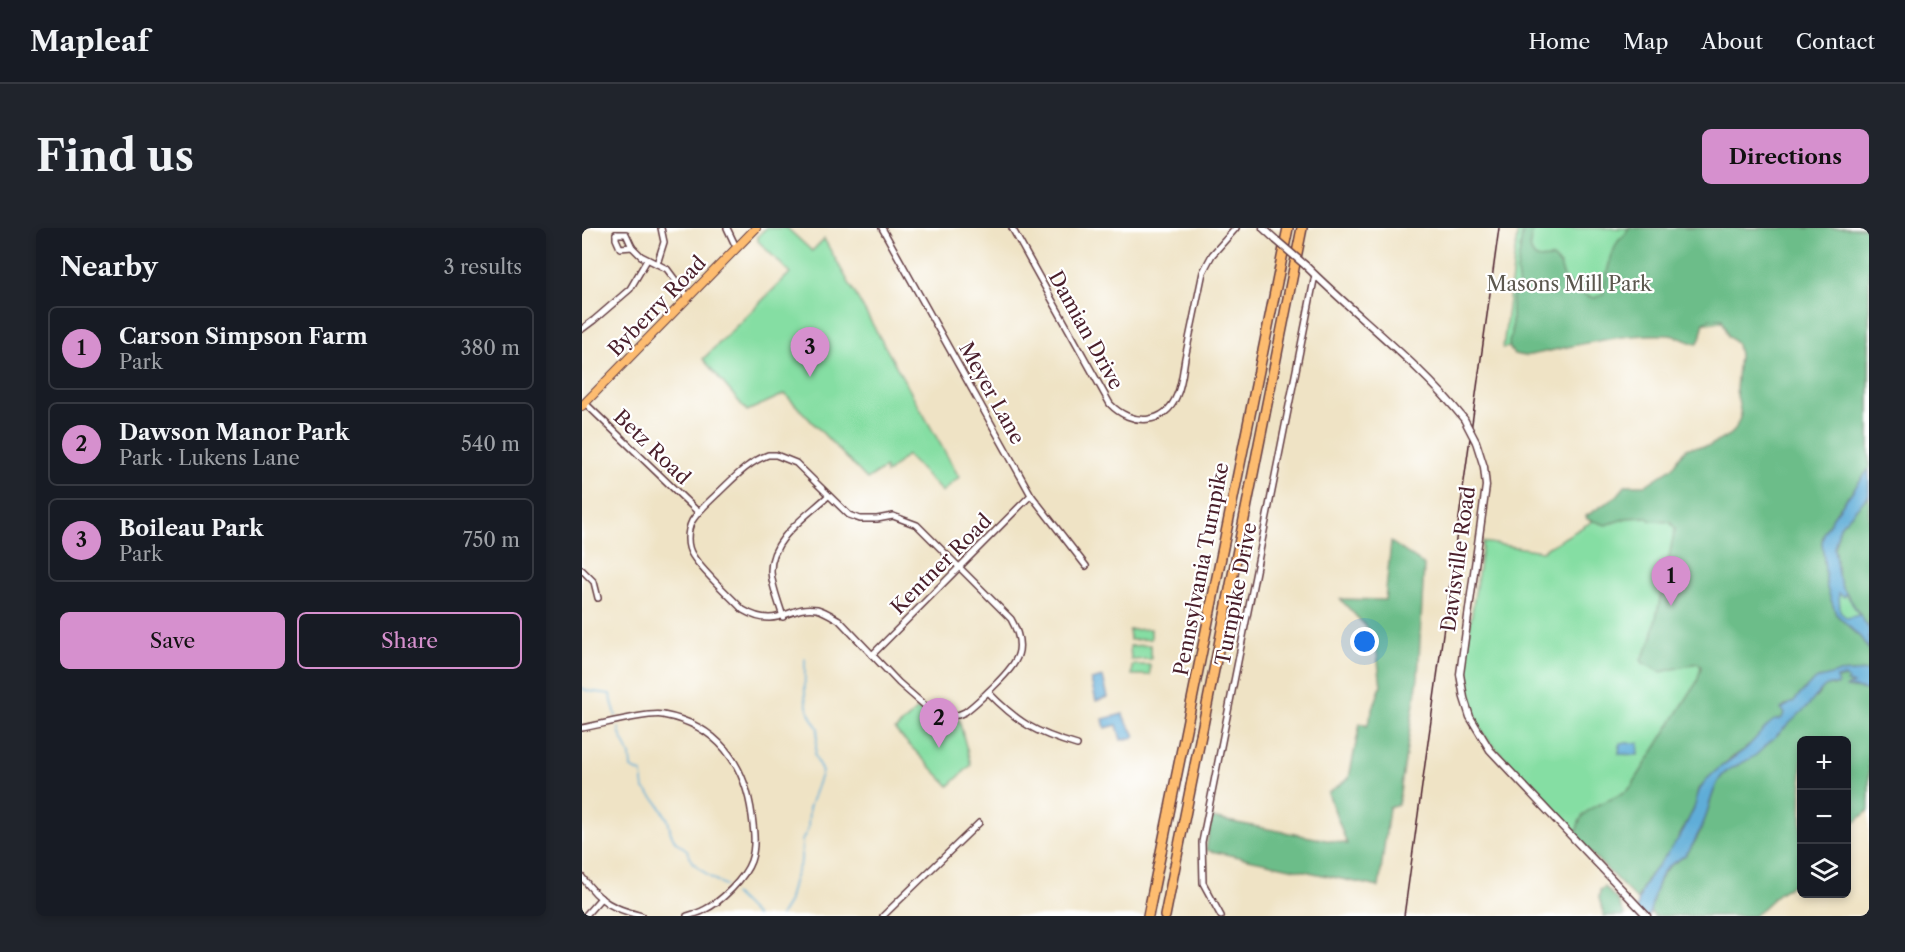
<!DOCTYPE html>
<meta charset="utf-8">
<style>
:root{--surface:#171b24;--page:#20242c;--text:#f1f3f6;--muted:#9ea1a6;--line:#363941;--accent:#d690ce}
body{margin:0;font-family:"Libre Caslon Text",serif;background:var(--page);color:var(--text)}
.controls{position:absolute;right:18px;bottom:18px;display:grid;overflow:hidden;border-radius:9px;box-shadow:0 3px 9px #0003}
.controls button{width:54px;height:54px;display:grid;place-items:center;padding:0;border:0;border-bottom:2px solid var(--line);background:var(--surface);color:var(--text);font:30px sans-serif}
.you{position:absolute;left:783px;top:414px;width:21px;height:21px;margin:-15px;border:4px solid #fff;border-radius:50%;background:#1a73e8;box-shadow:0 0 0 9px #1a73e833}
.badge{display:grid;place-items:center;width:39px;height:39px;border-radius:50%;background:var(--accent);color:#111;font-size:20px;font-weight:700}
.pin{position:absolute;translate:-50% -50px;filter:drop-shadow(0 2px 3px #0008)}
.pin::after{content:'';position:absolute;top:32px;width:21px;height:18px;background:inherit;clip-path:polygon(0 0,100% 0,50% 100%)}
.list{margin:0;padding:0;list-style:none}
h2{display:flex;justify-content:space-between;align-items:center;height:78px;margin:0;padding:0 24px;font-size:26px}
h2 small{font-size:20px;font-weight:400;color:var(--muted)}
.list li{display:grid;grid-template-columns:39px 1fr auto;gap:18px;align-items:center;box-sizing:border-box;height:84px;margin:0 12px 12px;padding:0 12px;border:2px solid var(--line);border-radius:9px}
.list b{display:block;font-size:22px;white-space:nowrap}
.list p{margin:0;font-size:20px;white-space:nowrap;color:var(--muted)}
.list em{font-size:20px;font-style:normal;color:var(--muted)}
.actions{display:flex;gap:12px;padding:18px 24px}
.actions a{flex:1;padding:14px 0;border:2px solid var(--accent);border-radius:9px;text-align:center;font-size:21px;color:var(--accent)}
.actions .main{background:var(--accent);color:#111}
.icon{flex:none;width:33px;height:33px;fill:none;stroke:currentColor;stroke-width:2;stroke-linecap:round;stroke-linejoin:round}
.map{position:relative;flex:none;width:1287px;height:688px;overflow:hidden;border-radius:9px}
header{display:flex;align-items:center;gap:36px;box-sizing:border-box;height:84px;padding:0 30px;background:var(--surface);border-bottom:2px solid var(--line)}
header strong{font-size:28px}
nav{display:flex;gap:33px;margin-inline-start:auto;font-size:21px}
.intro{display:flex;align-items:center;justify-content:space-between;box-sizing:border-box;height:144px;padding:0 36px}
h1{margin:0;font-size:42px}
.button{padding:15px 27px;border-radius:9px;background:var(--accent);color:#111;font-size:21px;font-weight:700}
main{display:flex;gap:36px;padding:0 36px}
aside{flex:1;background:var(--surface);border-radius:9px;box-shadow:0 3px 9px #0003}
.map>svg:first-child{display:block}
.green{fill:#85dea3;stroke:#687e67;stroke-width:1.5}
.forest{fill:#6cbd89;stroke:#5b6e5a;stroke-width:1.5}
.water{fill:#5fadd8;stroke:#546682;stroke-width:1.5;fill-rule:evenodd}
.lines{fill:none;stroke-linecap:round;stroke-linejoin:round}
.stream{stroke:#5fadd8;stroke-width:1.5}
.minor-casing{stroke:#633c42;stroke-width:8}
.tertiary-casing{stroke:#633c42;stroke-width:9}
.primary-casing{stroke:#633c42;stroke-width:10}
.motorway-casing{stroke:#633c42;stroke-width:12}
.minor{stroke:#fff;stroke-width:5}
.tertiary{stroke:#fff;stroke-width:6}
.primary{stroke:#fdbc6f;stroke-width:8}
.motorway{stroke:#fdbc6f;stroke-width:9}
.rail{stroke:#4a1f2b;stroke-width:1.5}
.tertiary-bridge-casing{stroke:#633c42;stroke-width:9;stroke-linecap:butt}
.tertiary-bridge{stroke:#fff;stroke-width:6}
.labels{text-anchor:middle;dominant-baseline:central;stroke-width:4.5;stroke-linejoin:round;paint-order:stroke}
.park-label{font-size:20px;fill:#5c584f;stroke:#fff}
.street-label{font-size:20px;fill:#4a1f2b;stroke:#fff}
</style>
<header>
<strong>Mapleaf</strong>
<nav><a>Home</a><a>Map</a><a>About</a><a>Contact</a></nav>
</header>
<div class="intro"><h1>Find us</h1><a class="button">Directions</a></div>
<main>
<aside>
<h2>Nearby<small>3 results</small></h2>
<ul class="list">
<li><span class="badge">1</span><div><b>Carson Simpson Farm</b><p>Park</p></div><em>380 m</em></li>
<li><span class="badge">2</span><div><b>Dawson Manor Park</b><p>Park · Lukens Lane</p></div><em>540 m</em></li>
<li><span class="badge">3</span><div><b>Boileau Park</b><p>Park</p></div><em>750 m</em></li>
</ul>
<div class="actions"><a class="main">Save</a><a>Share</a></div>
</aside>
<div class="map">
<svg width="1287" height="688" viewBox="0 0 1287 688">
<rect width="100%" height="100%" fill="#fff"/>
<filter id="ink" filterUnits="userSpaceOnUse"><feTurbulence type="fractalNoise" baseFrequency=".0167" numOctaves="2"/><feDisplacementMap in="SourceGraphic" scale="12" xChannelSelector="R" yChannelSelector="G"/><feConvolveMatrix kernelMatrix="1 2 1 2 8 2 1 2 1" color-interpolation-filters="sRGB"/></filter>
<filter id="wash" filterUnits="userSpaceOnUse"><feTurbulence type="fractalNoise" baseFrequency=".008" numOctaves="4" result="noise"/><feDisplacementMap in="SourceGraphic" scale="24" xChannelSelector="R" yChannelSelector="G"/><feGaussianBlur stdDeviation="1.35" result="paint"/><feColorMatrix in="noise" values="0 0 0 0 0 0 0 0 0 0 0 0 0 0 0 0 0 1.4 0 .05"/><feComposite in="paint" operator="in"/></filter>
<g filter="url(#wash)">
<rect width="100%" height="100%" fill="#efe3c5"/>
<g class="green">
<path d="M184 0H205L230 23 242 11 377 249 360 264 325 227 304 246 303 240 285 251 203 166 165 183 121 131 208 45 176 13V8Z"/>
<path d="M936 0H1287V571L1264 512H1220L1074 688 902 508C888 484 881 458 883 430L901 314 960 323 1164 203 1165 90 921 120Z"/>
<path d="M569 401V411L548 412 547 402Z"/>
<path d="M569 417V431L549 432 548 418Z"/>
<rect x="550" y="437" width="18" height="10"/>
<path d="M336 481 356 492H377L389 537 367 558 313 502Z"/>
</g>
<g class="forest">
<path d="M941 0H956L950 5C948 12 946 26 955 30 959 32 966 29 971 30L978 37 983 52 1005 68 1013 70 1021 66C1024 48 1027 31 1035 15 1039 8 1045 8 1046 0H1286L1287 4V241L1253 286 1242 304 1240 314 1245 360 1254 386 1279 410 1287 422V443L1256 445 1230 454 1211 474 1203 478V485L1199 491 1181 504 1162 522 1149 530 1124 552 1115 564 1114 577 1090 622 1065 651 1055 672 997 613 994 607C995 601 996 594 1000 589 1009 575 1036 572 1049 559L1115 454 1119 439 1116 435 1079 444 1061 435 1059 432 1069 413 1093 301 1088 294 1069 293 1064 289 1045 290 1024 297 1005 291 1004 288 1035 268 1044 257H1064L1091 239 1101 224 1106 220 1127 218 1148 207 1153 202 1159 187 1154 162 1157 127 1155 116 1146 108 1140 91H1129L1122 94 1118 111 1115 116C1105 115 1098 107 1084 107 1036 105 990 119 943 128L932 126 928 121 927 114 930 106V73L932 63 937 61 935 44Z"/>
<path d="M1287 267V401L1260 359 1256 347 1252 320 1258 298Z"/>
<path d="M809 314 842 337 836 450 816 577 807 580 797 659 624 622 629 590 765 616 746 565 767 550 778 495 785 498 799 458 793 408 758 371 803 372Z"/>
<path d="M1263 449 1271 456 1267 459 1285 462 1287 461V582L1269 598 1265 599 1264 512H1220L1219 651 1197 665 1172 688H1072L1068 683C1071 669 1076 647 1088 638 1097 631 1103 630 1109 620 1114 612 1120 600 1123 591 1127 579 1130 563 1137 552 1145 538 1163 536 1175 526L1238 465 1239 462 1246 457 1252 458 1253 451Z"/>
<path d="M1023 659 1036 673 1043 688H1022L1017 670 1018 662Z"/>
</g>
<g class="water">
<path d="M1287 241V267L1258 298 1252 320 1256 347 1260 359 1287 401V422L1279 410 1254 386 1245 360 1240 314 1242 304 1253 286ZM1257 365 1262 369 1263 367 1266 368 1277 387 1265 390 1258 384Z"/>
<path d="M1287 443V461L1285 462 1265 459 1271 456 1265 454 1266 451 1263 449 1254 450 1256 457H1246L1239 462 1227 477 1175 526C1163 536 1145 538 1137 552 1130 563 1127 579 1123 591 1120 599 1115 608 1111 616 1102 634 1091 631 1081 644 1074 654 1070 676 1067 688H1054C1057 647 1085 633 1102 601 1105 594 1109 587 1112 580 1116 570 1114 565 1122 555 1133 541 1147 533 1161 523 1171 515 1181 500 1191 493 1192 492 1198 491 1199 491L1203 485 1199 481 1211 474 1230 454 1238 450 1256 445Z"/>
<path d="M521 449 526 469 514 473 509 452Z"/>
<path d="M541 486C543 496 551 500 553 509L539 512 535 497 523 500 521 491Z"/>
<path d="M1038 515H1057L1056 527 1037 526Z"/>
</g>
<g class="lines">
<g class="stream">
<path d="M0 460 6 463 28 466 34 488"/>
<path d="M37 500 38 506 48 527 49 540 60 545 62 561 76 575 86 592 89 606 94 614 105 622 110 634 128 649 144 658"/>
<path d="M152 666 174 688"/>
<path d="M198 688 206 675 211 654 219 633 220 612 226 601 227 580 240 544 233 528 236 500C219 479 223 457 223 431"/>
</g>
</g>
</g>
<g filter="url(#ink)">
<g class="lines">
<defs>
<g id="minor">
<path d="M145 0 154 19"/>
<path d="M300 0 449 267 504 338"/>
<path d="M430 0 528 176C549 198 583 198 595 167 600 156 601 142 603 130 609 101 615 73 621 44L630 27 654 0"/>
<path d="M34 6H44L50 19 59 28 85 41 106 69"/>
<path d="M34 6V11L38 20 50 19"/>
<path d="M75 36 82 14 79 0"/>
<path d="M0 101 12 92 48 61 65 32"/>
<path d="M3 175 116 284"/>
<path d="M186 227H194L214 235 267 287 278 291H295L311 288 335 297 429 391C446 421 436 434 414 456 404 466 394 476 383 484L376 487 362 488 348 482 317 455 257 392C250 388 243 383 235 381 207 376 197 403 161 382 147 367 121 344 111 328 104 318 105 303 110 293 117 282 127 274 135 266 151 251 166 234 186 227Z"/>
<path d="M0 342 12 354 16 370"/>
<path d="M201 389C197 375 190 359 189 344 188 311 225 288 246 268"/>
<path d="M290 427 449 267"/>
<path d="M406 464C436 495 454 505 495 517"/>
<path d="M0 500C18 497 66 484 81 487 135 497 163 535 170 588 172 603 174 618 169 633 163 650 139 674 122 682 117 685 111 686 105 688"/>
<path d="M0 649C19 675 30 680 60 688"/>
<path d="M3 688 19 670"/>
<path d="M301 688 397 595"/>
<path d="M639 688 621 655 620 614 733 47"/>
</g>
<g id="tertiary">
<path d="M681 0 694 12"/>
<path d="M723 37C775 89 836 134 882 191"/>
<path d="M894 214 902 239 904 258 878 446 882 470 888 489 908 522 1065 688"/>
</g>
<path id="primary" d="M0 178 174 0"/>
<g id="motorway">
<path d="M566 688 706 0"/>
<path d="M583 688 720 0"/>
</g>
</defs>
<use href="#minor" class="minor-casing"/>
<use href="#tertiary" class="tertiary-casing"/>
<use href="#primary" class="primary-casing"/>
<use href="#motorway" class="motorway-casing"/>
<use href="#minor" class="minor"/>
<use href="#tertiary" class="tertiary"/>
<use href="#primary" class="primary"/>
<use href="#motorway" class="motorway"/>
<path class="rail" d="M822 688 917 0"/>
<defs>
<g id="tertiary-bridge">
<path d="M694 12 723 37"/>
<path d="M882 191 894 214"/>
</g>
</defs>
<use href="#tertiary-bridge" class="tertiary-bridge-casing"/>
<use href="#tertiary-bridge" class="tertiary-bridge"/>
</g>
</g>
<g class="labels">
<g class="park-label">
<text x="987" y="56">Masons Mill Park</text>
</g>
<g class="street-label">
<text transform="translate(75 78) rotate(-46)">Byberry Road</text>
<text transform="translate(504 102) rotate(61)">Damian Drive</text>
<text transform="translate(410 165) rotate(61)">Meyer Lane</text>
<text transform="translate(70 219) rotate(44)">Betz Road</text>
<text transform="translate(876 331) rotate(-82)">Davisville Road</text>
<text transform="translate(359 336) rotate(-45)">Kentner Road</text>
<text transform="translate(619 341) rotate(-79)">Pennsylvania Turnpike</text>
<text transform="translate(654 366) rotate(-79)">Turnpike Drive</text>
</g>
</g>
</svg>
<div class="controls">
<button>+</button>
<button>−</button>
<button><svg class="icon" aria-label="layers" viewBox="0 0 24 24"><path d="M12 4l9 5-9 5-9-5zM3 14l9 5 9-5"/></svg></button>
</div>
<div class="you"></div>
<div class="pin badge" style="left:1089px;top:378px">1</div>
<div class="pin badge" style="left:357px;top:520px">2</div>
<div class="pin badge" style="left:228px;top:149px">3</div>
</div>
</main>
